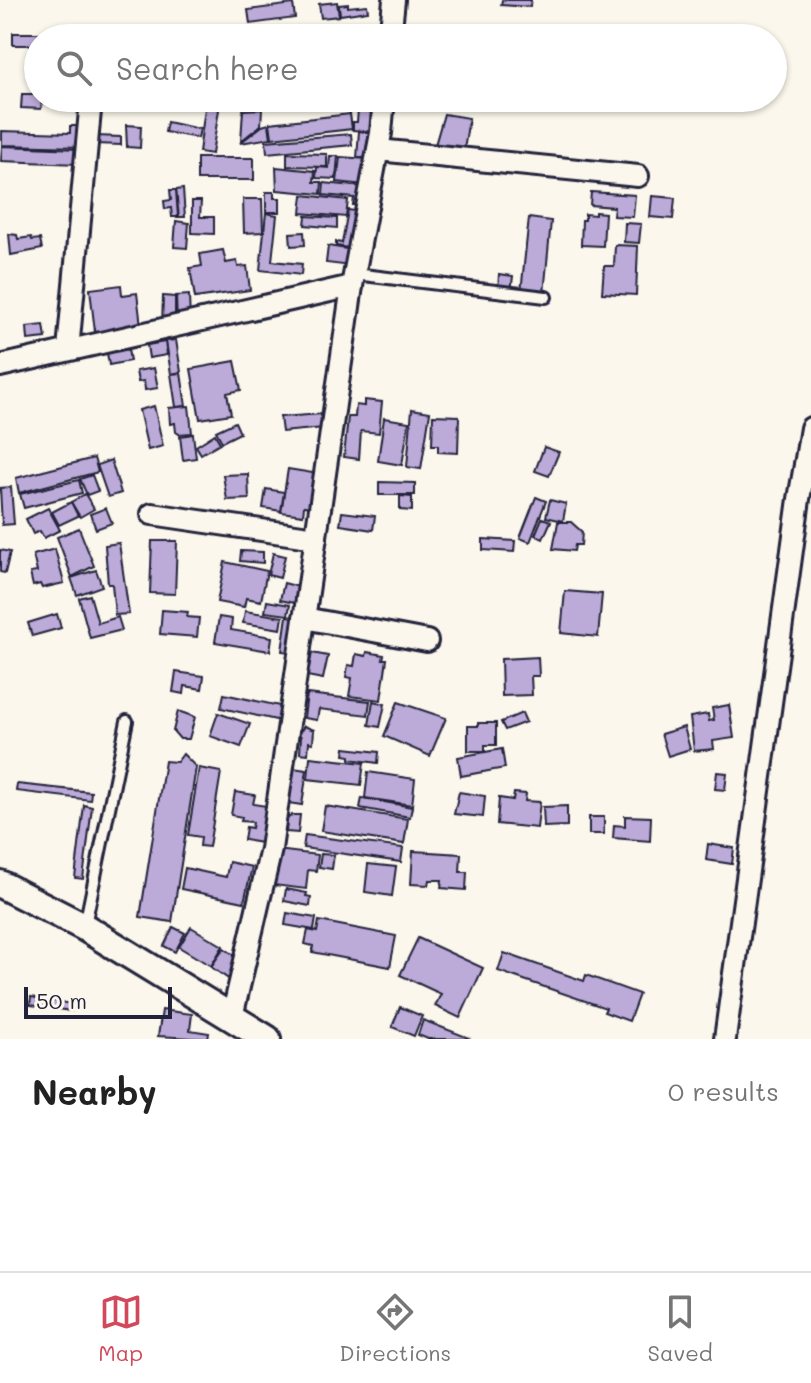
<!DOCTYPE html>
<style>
:root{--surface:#fff;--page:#f6f6f6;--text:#222;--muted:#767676;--line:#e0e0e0;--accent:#d1495b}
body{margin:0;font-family:Mali,sans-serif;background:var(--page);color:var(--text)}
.scale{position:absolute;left:24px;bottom:20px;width:148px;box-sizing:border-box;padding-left:8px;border:4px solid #22223b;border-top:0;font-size:22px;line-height:28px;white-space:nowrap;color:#22223b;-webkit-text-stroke:6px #fbf7ec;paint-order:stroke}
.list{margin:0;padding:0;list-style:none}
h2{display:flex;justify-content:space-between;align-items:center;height:104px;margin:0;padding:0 32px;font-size:34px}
h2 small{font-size:26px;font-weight:400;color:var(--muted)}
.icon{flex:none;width:44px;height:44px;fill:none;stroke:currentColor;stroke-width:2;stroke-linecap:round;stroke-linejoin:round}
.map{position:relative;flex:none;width:811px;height:1039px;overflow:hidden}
.search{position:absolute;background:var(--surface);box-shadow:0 2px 6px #0004;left:24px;right:24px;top:24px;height:88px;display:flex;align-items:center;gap:20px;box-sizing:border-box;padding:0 28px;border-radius:44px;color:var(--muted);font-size:30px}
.sheet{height:232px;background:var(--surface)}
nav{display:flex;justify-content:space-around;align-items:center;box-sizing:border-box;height:112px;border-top:2px solid var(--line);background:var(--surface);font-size:22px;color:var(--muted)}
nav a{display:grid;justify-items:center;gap:4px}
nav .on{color:var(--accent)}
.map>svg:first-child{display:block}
.building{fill:#bcaad9;stroke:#22223b;stroke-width:2}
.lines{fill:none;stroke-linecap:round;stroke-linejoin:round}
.lane-casing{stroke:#22223b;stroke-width:16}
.street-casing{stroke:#22223b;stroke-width:26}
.secondary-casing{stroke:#22223b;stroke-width:32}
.lane{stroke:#fbf7ec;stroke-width:10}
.street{stroke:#fbf7ec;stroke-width:20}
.secondary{stroke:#fbf7ec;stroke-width:26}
</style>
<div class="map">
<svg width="811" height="1039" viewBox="0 0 811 1039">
<rect width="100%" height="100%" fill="#fbf7ec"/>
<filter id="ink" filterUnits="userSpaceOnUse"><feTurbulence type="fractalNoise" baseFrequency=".0125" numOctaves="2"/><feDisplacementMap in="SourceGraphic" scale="16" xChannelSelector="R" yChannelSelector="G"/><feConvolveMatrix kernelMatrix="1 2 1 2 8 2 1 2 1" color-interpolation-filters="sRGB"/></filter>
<g filter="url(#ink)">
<g class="building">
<path d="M502 0H531L530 7 501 5Z"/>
<path d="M337 2 339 16 321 18 319 4Z"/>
<path d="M293 4 295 18 250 24 248 10Z"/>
<path d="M348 4V7L367 5 368 11 340 15 339 5Z"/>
<path d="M13 33H41V38H38V45H13Z"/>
<path d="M22 94H38V98H42L41 109 21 108Z"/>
<path d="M359 98H378L375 132 353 130V122H357Z"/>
<path d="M206 101 220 103 212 154 199 152Z"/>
<path d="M262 109 261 125 241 141 243 110Z"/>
<path d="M350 114 352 129 272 138 270 123Z"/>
<path d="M444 114 469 118 464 150 435 145Z"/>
<path d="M167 122 200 129 198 138 165 132Z"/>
<path d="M269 124 271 138 240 143 262 126Z"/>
<path d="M126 125 141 126 140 148 127 147Z"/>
<path d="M70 126H83L82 147 2 145V131L70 133Z"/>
<path d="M359 131 373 133 368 158H357Z"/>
<path d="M351 134 352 145 267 153 266 141Z"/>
<path d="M96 136 121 137V145L95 144Z"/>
<path d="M2 146 79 149V164L1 161Z"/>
<path d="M287 153 327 154V167L287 166Z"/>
<path d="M330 156H338L336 179 316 178 317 167 329 168Z"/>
<path d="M340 157 368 159 365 185 337 182Z"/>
<rect x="197" y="158" width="57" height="22"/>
<path d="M276 167 315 171 314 182H322L321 194 277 190Z"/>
<path d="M324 183 364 187 363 206 353 205 354 198 323 195Z"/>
<path d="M183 189 185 217H179L176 190Z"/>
<path d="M170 190H176L178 217H172L171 208 165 209 164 201 171 200Z"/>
<path d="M266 192H274V198H280V212H266Z"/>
<path d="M591 192 635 195 633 217 613 216 614 207 590 205Z"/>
<path d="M303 195 348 200 346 217 301 213Z"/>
<path d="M652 196 675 198 673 219 650 217Z"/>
<path d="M243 199H262L263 232 244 233Z"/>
<path d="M192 201H201L200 217H214V234L192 233Z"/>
<path d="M348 210 361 212 355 249 336 246V242L342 243Z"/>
<path d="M595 212 605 213 603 246 581 245 582 220H585V214L595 215Z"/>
<path d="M266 213 277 215 272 261 302 264 301 275 260 270Z"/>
<path d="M306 216 337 218V228L305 225Z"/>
<path d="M529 218 551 221 544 294 521 292Z"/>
<path d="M176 221 189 223 187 248 174 247Z"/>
<path d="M625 223 641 224 639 243 624 242Z"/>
<path d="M304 232 305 245 291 246 290 233Z"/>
<path d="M9 234 17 235 18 239 31 237 32 240 40 239 42 249 11 255Z"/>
<path d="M615 245 638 246 636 295 602 293 604 266H614Z"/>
<path d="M328 246 353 250 351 266 326 263Z"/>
<path d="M223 250 226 263 237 261 238 267 247 266 250 290 195 298 190 268 202 266 200 254Z"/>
<path d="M499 274 513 276 511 292 498 290Z"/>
<path d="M121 285 122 295 137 293 141 326 95 332 90 289Z"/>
<path d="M189 295 190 322 177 323 176 296Z"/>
<path d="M163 296 175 297V325H162Z"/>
<path d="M44 325 46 338 28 340 27 327Z"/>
<path d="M176 340 181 372 171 374 166 341Z"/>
<path d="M165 342 167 355 149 358 147 345Z"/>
<path d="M128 349 130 361 109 365 107 353Z"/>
<path d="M235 361 241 390 227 393 231 414 200 419 191 369Z"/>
<path d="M154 368 158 388 145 390 144 381 138 382 136 371Z"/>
<path d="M181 373 186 406 176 407 171 374Z"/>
<path d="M364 400 382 402 379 433 361 431 359 459 344 457 348 417H355L356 405 364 406Z"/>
<path d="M154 406 163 446 148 450 139 410Z"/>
<path d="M189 406 192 433 179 434 176 432 175 423 170 424 169 408Z"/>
<path d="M412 409 430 412 421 469 407 467Z"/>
<path d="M323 414 324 428 282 432 280 417Z"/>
<path d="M433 415 459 416 458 453 438 452V445H432Z"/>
<path d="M384 418 409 422 402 465 378 461Z"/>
<path d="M235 422 240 433 222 442 216 431Z"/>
<path d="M193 434 196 458 183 460 180 436Z"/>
<path d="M215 434 220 443 201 454 196 446Z"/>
<path d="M544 447 559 452 549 476 535 471Z"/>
<path d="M94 458 98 472 19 493 16 478Z"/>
<path d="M111 460 121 493 108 497 97 465Z"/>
<path d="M288 469 319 474 311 507 304 506 303 515 281 512Z"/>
<path d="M248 474 249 499 227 500 223 475Z"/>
<path d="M92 475 98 491 87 495 80 479Z"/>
<path d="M79 480 82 493 24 508 20 494Z"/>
<path d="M379 482 415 483V495H379Z"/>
<path d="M11 487 14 524 2 525 0 488Z"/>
<path d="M266 489 284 492 281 511 263 508Z"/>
<path d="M85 494 94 509 80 517 71 502Z"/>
<path d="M400 496 412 497V511L400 510Z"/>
<path d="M536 497 546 501 530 542 520 538Z"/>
<path d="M550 500 566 504 563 521 546 517Z"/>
<path d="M71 502 78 516 59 525 52 512Z"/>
<path d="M48 508 60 530 44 538 40 531 33 534 26 519Z"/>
<path d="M106 508 112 523 96 529 90 514Z"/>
<path d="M342 512 375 516 373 530 340 525Z"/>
<path d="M542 518 551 521 543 539 535 535Z"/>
<path d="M558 522H571L582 532 581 545H575L574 551 553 549Z"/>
<path d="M79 528 94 566 72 577 57 537Z"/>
<path d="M483 539 515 541 514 552 483 550Z"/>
<path d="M152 541H177L175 594 150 593Z"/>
<path d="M119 543 129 614 115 615 112 584H108L105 545Z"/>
<path d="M55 549 64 583 42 588 40 584 33 586 30 573 37 572 33 555Z"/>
<path d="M0 550 10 552 5 573 0 572Z"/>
<path d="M241 551 263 552V563L240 561Z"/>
<path d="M273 553 285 556 280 578 268 575Z"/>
<path d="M225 562 267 571 261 601 246 598 244 607 217 602Z"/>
<path d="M96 570 102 586 77 595 71 578Z"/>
<path d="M284 583 299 587 295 603 280 600Z"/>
<path d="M565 591 602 594 598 637 561 633Z"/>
<path d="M90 595 98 623 118 617 122 630 90 638 79 598Z"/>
<path d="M267 601 290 605 288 615 265 612Z"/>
<path d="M162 610 188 612 187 617 199 618 197 637 160 634Z"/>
<path d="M245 611 283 617 281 629 243 623Z"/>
<path d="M57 614 61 628 32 636 28 623Z"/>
<path d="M287 616 301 618 296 653 282 651Z"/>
<path d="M219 617 232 619 231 630 272 637 270 651 215 642Z"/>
<path d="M367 652 384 655 383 659H387L381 700 349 696 352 678 346 677 348 665 354 666 356 654 366 656Z"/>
<path d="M312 653 328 656 323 679 307 676Z"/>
<path d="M538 657 539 676H531L532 695 502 696 501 659Z"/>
<path d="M176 672 204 676 202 689 185 686 184 694 173 692Z"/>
<path d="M224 694 284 707 281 721 221 708Z"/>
<path d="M307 694 370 701 368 715 319 709 317 720 304 718Z"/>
<path d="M373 701 385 704 380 727 369 725Z"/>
<path d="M398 702 446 718 430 756 384 736Z"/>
<path d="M729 705 734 738 713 741 714 749 694 751 690 717 708 714 709 721 714 720 712 708Z"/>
<path d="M178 711 195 717 189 739H180L173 731Z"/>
<path d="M218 713 250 724 241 747 210 736Z"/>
<path d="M522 713 526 722 505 730 501 722Z"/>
<path d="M478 723H496V745H485V751H468V726H478Z"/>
<path d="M304 726 314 730 313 743 309 742 308 754 300 753 301 737 299 734Z"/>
<path d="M684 727 690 749 668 756 661 734Z"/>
<path d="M345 748 379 752 378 763 350 759V756L344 755Z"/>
<path d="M502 749 505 768 461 776 458 757Z"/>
<path d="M183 754 196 767 172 922 140 917 165 761 177 762Z"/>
<path d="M310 757 364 763 361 785 308 779Z"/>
<path d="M199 768 221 772 209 847 200 846 201 837 188 835Z"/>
<path d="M293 768 307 770 302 805 288 803Z"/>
<path d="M368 772 415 779 412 805 365 798Z"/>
<path d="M717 772 727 773 725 790 715 789Z"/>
<path d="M17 784 91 792 90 800 16 791Z"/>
<path d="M235 792 255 795 253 804 273 807 268 844 244 840 246 827 252 828 253 822 241 821 242 817 231 815Z"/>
<path d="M459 792 485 796 483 817 454 814Z"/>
<path d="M514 793 526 794 525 801 540 802 537 828 497 824 499 798 513 800Z"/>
<path d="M362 798 412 807 410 817 360 808Z"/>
<path d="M84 805 92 807 83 879 75 878Z"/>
<path d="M325 806 408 819 404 844 321 831Z"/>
<path d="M567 806V826L544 827 543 807Z"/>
<path d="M292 815H300L298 833 286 832 287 819Z"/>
<path d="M625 816 651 817 650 841 613 838 614 825 625 826Z"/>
<rect x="589" y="817" width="15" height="17"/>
<path d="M305 835 403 848 401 862 303 848Z"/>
<path d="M708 844 734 848 732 864 706 860Z"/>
<path d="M277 850 318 855 316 871 308 870 306 889 273 885Z"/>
<path d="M413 851 461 854 460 872H467L466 890 441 888 442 880H429L428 885 411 884Z"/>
<path d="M321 854 334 855 332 869 319 867Z"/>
<path d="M229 862 252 867 244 902 181 889 185 868 226 877Z"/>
<path d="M368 864 396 867 392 896 365 892Z"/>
<path d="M286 889 307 893 306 896 311 897 310 906 284 901Z"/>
<path d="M287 913 316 918 314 930 285 925Z"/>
<path d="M319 921 396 936 390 967 312 952 313 946 305 944 308 930 317 932Z"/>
<path d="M173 927 185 933 175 952 164 946Z"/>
<path d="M191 927 223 946 211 966 179 947Z"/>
<path d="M418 938 483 968 460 1018 435 1006 441 994 400 975Z"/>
<path d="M224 948 243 961 230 980 211 967Z"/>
<path d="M504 953 584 981 586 975 639 994 629 1021 604 1012 606 1008 498 971Z"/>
<path d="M31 997 72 1004 71 1011 30 1005Z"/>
<path d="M400 1007 422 1016 414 1036 392 1027Z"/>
<path d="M162 1010 192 1014 190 1030 209 1033 208 1039 158 1036Z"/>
<path d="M423 1020 469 1038 468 1039H428L418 1035Z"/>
</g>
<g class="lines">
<defs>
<g id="lane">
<path d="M355 274 546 297"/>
<path d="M85 925 127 721"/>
</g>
<g id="street">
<path d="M390 38 394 0"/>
<path d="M378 150 638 176"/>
<path d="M68 350 91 100"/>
<path d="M0 366 352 286"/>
<path d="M805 465 811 428"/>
<path d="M152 514 316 538"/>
<path d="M304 618 427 641"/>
<path d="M232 1017 271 849 352 286 381 133 384 98"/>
<path d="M725 1039 799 499 805 465 811 467"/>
</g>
<path id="secondary" d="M0 884 84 927 267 1039"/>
</defs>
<use href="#lane" class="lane-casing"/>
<use href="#street" class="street-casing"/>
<use href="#secondary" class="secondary-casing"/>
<use href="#lane" class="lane"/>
<use href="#street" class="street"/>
<use href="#secondary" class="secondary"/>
</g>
</g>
</svg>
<div class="scale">50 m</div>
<div class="search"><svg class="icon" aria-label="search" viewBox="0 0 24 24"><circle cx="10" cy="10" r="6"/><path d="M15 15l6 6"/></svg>Search here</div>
</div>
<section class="sheet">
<h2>Nearby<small>0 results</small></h2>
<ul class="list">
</ul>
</section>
<nav>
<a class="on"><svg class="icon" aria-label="map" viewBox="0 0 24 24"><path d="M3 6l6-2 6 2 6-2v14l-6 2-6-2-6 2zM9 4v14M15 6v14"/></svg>Map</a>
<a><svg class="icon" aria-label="directions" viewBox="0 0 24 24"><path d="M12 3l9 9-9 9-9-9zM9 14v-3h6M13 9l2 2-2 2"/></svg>Directions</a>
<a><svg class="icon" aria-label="saved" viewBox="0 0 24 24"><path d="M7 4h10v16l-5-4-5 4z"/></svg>Saved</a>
</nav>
